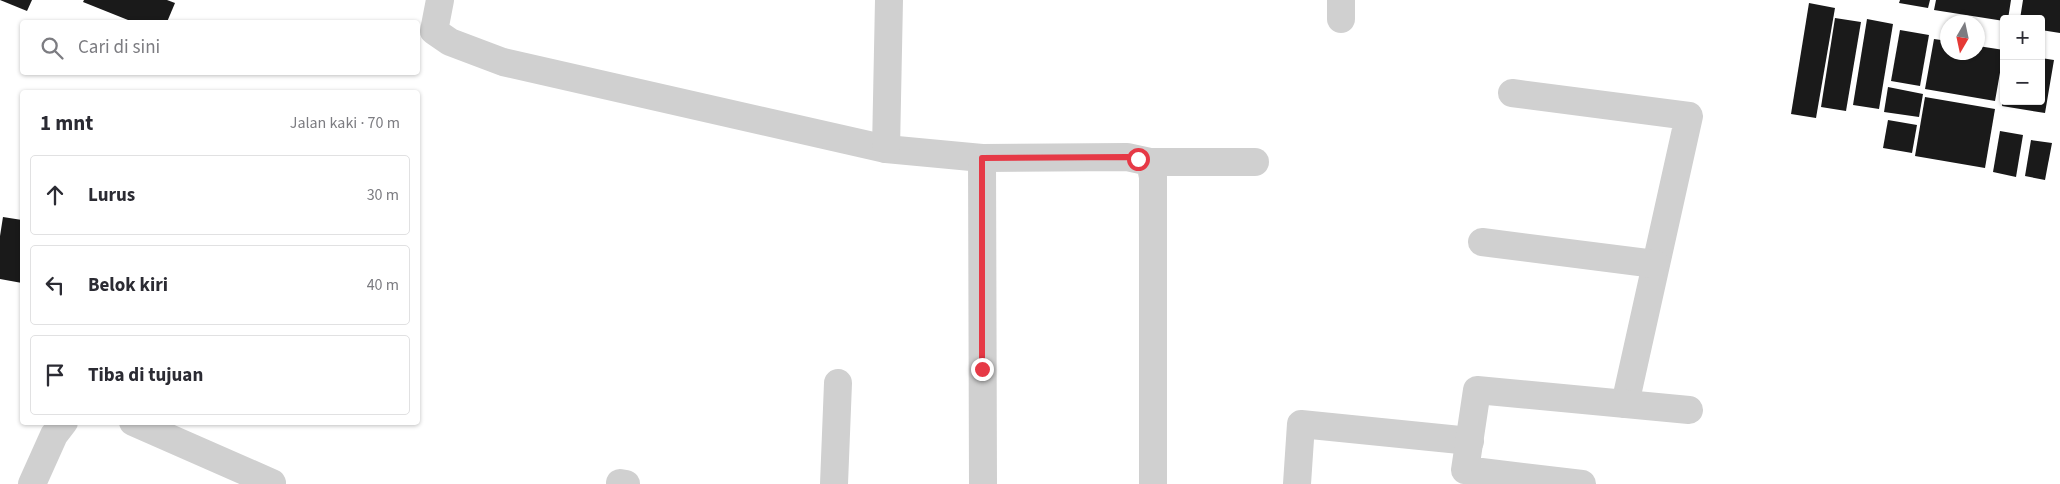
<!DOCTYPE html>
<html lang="id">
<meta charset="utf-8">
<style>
:root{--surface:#fff;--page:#f7f7f7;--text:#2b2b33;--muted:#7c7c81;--line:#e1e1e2}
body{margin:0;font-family:"Source Sans 3",sans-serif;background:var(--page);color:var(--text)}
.controls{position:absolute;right:15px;top:15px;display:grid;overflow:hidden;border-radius:5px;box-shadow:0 1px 4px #0004}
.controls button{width:45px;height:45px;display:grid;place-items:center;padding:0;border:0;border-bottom:1px solid var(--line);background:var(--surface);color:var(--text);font:25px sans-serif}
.compass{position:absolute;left:1940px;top:15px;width:45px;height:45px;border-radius:50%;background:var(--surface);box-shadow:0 1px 4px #0004;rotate:189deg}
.stop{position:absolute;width:15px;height:15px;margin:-11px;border:4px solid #e63946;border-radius:50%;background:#fff}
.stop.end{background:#e63946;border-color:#fff;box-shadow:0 1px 5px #0008}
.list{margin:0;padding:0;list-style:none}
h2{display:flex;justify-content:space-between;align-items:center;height:65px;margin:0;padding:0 20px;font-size:21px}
h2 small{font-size:16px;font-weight:400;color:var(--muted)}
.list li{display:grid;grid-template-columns:32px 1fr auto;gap:15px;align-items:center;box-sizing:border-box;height:80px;margin:0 10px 10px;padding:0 10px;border:1px solid var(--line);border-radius:5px}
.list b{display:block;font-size:19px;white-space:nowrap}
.list em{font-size:16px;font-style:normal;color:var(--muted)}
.icon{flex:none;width:28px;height:28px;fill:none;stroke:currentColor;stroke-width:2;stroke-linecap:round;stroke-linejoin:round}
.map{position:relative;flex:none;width:2060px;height:484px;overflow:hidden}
.search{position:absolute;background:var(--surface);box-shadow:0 1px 4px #0004;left:20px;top:20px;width:400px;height:55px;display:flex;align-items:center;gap:12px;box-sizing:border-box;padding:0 18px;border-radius:5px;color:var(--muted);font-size:19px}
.panel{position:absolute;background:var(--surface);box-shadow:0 1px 4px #0004;left:20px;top:90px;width:400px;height:335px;border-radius:5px}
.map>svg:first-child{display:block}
.building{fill:#1a1a1a}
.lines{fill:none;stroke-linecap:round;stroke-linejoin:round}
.minor{stroke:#d0d0d0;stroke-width:28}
.route{stroke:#e63946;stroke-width:6}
</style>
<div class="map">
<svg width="2060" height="484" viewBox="0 0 2060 484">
<rect width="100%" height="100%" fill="#fff"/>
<g class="building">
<path d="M0 0H32L27 11Z"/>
<path d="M84 0H167L175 3 167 22H133L83 2Z"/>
<path d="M1900 0H1930L1928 8 1899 3Z"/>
<path d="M1936 0H2011L2008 19H2004V21L1934 10Z"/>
<path d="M2023 0H2060V33L2041 30V19H2020Z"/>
<path d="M1809 3 1835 8 1816 118 1791 114Z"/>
<path d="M1835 18 1861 22 1846 111 1821 107Z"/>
<path d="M1867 19 1893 24 1879 109 1853 105Z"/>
<path d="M1900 30 1929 35 1920 86 1891 81Z"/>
<path d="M1934 39 1948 41V52H1978V46L2004 50 1995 101 1925 89Z"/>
<path d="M2041 58 2054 60 2045 113 2002 106 2003 101H2041Z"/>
<path d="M1888 87 1923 94 1919 117 1884 112Z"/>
<path d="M1925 97 1995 109 1985 168 1915 156Z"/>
<path d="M1888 120 1917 125 1912 153 1883 148Z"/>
<path d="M2000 131 2023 135 2016 177 1993 172Z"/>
<path d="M2031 140 2052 143 2045 180 2025 176Z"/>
<path d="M3 217 22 220V283L0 279V236Z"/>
</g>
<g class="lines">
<g class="minor">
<path d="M440 0 434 31 450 42 503 62 886 149 982 158 1127 157 1150 162 1153 177V484"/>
<path d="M1341 19V0"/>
<path d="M1512 93 1689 116 1625 404"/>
<path d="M886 149 889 0"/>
<path d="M982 158 983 484"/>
<path d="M1150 162H1255"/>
<path d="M1482 242 1655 264"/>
<path d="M133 422 272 483"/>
<path d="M620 483 626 484"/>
<path d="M32 484 54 435 64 422"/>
<path d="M834 484 838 383"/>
<path d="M1297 484 1301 424 1470 441"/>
<path d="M1582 484 1465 470 1477 390 1689 410"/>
</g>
</g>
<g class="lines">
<path class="route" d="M982 369V158L1127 157 1138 159"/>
</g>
</svg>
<div class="controls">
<button>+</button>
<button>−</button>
</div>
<svg class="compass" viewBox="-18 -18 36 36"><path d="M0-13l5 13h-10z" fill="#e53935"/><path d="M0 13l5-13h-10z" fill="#7c7c81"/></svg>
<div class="stop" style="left:1138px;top:159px"></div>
<div class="stop end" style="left:982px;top:369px"></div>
<div class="search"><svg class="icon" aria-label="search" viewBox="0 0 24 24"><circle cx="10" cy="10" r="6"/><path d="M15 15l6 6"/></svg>Cari di sini</div>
<section class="panel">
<h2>1 mnt<small>Jalan kaki · 70 m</small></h2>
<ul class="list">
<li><svg class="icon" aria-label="ahead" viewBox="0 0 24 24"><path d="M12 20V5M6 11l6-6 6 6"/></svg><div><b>Lurus</b></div><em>30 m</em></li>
<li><svg class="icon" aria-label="left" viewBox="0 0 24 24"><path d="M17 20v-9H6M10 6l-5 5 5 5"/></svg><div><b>Belok kiri</b></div><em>40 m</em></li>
<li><svg class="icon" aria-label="arrive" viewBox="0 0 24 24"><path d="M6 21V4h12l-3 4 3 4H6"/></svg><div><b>Tiba di tujuan</b></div></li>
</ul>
</section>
</div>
